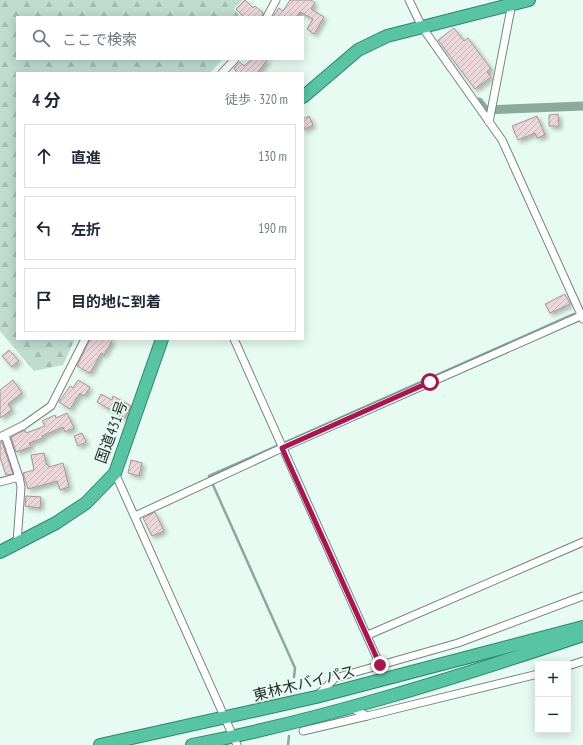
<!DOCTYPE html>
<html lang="ja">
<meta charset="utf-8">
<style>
:root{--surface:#fff;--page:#f2f2f3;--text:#1f2937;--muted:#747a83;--line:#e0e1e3}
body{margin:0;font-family:"PT Sans Narrow","Noto Sans JP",sans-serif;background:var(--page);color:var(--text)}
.controls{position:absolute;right:12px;bottom:12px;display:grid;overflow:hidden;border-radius:0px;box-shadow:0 2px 10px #0003}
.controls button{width:36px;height:36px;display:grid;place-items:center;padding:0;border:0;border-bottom:1px solid var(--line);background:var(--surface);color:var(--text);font:20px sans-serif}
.stop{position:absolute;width:12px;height:12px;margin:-9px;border:3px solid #a81650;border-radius:50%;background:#fff}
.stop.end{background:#a81650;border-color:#fff;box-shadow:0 1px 4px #0008}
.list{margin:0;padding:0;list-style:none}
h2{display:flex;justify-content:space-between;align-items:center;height:52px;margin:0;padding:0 16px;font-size:17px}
h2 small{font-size:13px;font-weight:400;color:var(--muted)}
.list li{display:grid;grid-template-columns:26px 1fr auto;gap:12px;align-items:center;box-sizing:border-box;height:64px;margin:0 8px 8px;padding:0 8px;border:1px solid var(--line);border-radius:0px}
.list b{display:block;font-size:15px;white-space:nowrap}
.list em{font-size:13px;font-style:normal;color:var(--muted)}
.icon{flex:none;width:22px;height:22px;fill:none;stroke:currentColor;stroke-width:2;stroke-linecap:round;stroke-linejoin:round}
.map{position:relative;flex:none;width:583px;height:745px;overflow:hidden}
.search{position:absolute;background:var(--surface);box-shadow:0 2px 10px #0003;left:16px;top:16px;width:288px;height:44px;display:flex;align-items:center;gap:10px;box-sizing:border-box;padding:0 14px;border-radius:0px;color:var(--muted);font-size:15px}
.panel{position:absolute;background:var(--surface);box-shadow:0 2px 10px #0003;left:16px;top:72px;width:288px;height:268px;border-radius:0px}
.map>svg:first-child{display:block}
.forest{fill:url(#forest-firs)}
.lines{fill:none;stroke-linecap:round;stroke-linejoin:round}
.stream{stroke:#89aa9c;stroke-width:2.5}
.canal{stroke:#89aa9c;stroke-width:9}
.building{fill:url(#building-hatch);stroke:#a89498;filter:url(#shadow)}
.minor-casing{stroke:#74867e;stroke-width:9}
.trunk-casing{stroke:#2c876b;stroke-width:14}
.minor{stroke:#fff;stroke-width:7}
.trunk{stroke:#58c4a4;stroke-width:12}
.route{stroke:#a81650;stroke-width:5}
.labels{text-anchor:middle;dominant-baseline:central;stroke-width:3.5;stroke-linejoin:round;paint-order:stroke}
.street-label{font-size:15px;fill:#28302d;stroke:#e7fbf2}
</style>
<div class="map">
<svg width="583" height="745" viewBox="0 0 583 745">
<defs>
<pattern id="forest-firs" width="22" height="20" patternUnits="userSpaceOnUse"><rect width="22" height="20" fill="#bfdccf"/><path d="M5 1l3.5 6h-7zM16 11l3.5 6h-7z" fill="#a4bdb2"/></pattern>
<pattern id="building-hatch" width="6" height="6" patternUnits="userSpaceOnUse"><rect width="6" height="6" fill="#ebd6d9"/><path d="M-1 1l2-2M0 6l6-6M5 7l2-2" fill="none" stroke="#cab8bb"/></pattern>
<filter id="shadow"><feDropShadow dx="3" dy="3" stdDeviation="2" flood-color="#0004"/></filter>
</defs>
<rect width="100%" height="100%" fill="#e7fbf2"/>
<path class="forest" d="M0 0H243L234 9 239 15 236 17H17V59H223L210 73H17V339H75L63 365 34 371 0 331Z"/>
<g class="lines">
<g class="stream">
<path d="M294 677 295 668 209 476 574 314"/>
<path d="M288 745 289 736"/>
</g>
<path class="canal" d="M479 102 485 110 583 106"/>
</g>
<g class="building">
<path d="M245 0 253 8 255 6 263 13 262 17H244L236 9Z"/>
<path d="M290 0H311L315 3 311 9 324 17 314 34 307 29 313 19 300 12 297 17H273L279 8 283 11Z"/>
<path d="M454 28 464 41 468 38 491 69 487 72 491 77 475 89 438 40Z"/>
<path d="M252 59H268L257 73H237L234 68 240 62 244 66Z"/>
<path d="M558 114 559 126H549V115Z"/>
<path d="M309 116 313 125 303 130V119Z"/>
<path d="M537 116 545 135 537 138 535 133 518 140 512 126Z"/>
<path d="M565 294 570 304 550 313 545 304Z"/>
<path d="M90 339H113L104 355 101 353 90 373 77 366Z"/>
<path d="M9 350 19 361 12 367 2 356Z"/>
<path d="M13 380 22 393 8 404 12 410 0 418V390Z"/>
<path d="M78 380 90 387 84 396 80 393 70 409 59 402 70 386 73 388Z"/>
<path d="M101 394 112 400 113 396 131 406 125 418 97 402Z"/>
<path d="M67 413 74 428 65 432 63 427 42 436 43 438 29 443 31 447 16 452 11 437 25 430 26 433 45 426 42 421 55 415 56 418Z"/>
<path d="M82 433 86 442 78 446 74 436Z"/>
<path d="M0 442H2L13 474 6 475 0 457Z"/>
<path d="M44 453 46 464H47L49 467 63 463 69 487 60 490 57 481 28 489 23 473 34 470 31 455Z"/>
<path d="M131 460 142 463 139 476 128 473Z"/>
<path d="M26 496 41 497 40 508 25 506Z"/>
<path d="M155 512 164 531 152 536 143 518Z"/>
</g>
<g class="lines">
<defs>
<g id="minor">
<path d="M409 0 422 27 502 140 583 319"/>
<path d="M267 17 276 0"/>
<path d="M222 73 235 59"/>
<path d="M489 122 512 3"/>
<path d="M234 339 380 665"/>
<path d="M0 437 24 425 51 406 85 339"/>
<path d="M115 473 237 745"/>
<path d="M0 482 19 477 5 435"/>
<path d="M135 516 282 448 583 315"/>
<path d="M17 543 21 487 19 477"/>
<path d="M368 635 583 542"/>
<path d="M568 666 583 661"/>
<path d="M319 694 335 678 458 643 583 596"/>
<path d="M351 708 367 716 538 674"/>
<path d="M303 731 367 716"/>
</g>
<g id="trunk">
<path d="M303 97 358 50 387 36 529 0"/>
<path d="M0 552 56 523 86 503 115 473 162 339"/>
<path d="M100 745 316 697 583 627"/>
<path d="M192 745C325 719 455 678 583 635"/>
</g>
</defs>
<use href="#minor" class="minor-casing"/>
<use href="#trunk" class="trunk-casing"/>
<use href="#minor" class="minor"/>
<use href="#trunk" class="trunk"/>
</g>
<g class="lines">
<path class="route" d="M380 665 282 448 430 382"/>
</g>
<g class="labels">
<g class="street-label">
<text transform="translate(111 432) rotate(-70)">国道431号</text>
<text transform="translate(304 683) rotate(-14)">東林木バイパス</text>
</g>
</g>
</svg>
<div class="controls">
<button>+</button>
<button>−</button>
</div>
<div class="stop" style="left:430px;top:382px"></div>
<div class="stop end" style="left:380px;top:665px"></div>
<div class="search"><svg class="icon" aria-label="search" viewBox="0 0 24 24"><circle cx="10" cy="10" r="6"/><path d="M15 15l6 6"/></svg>ここで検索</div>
<section class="panel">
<h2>4 分<small>徒歩 · 320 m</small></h2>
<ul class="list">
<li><svg class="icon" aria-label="ahead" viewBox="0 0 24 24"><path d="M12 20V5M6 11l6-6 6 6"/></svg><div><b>直進</b></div><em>130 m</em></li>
<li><svg class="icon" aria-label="left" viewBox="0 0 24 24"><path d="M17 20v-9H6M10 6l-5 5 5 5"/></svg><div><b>左折</b></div><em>190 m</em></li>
<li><svg class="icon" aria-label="arrive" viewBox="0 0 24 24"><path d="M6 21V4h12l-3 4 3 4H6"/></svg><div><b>目的地に到着</b></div></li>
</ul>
</section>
</div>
